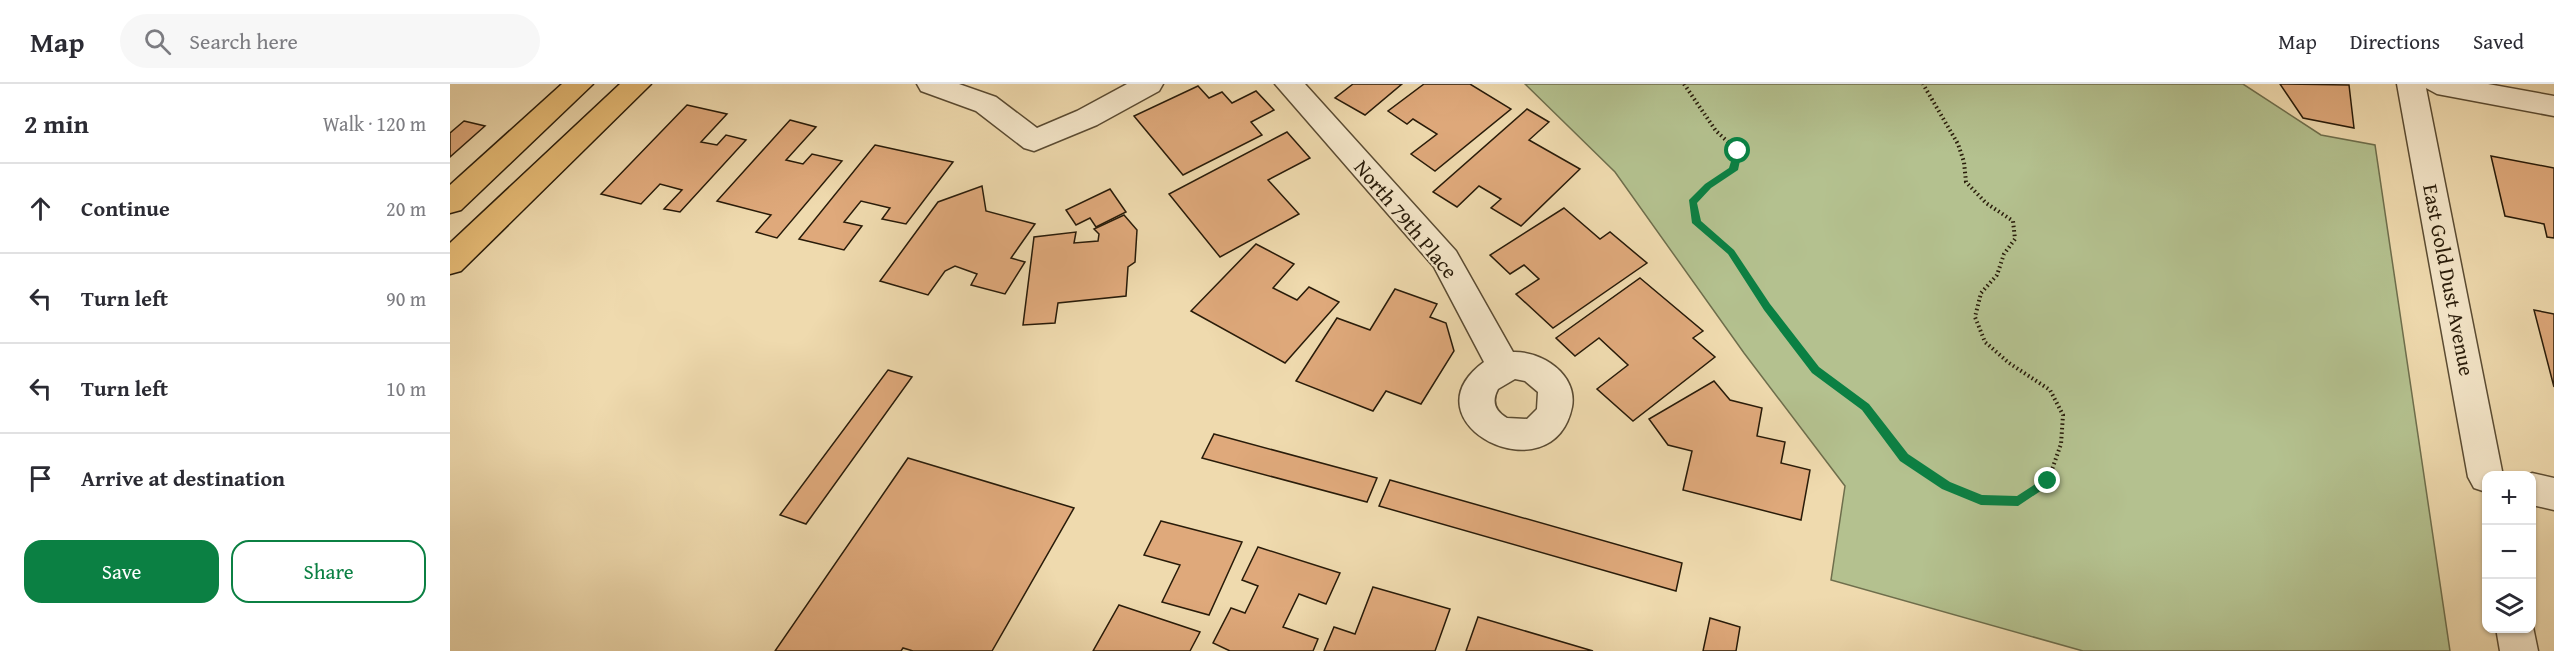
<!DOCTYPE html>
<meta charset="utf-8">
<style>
:root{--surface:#fff;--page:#f7f7f7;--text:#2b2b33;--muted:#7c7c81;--line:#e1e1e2;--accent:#0b8043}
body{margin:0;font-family:"Gentium Book Plus",serif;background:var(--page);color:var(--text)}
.controls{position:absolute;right:18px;bottom:18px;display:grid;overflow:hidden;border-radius:12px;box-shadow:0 2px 4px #0004}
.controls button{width:54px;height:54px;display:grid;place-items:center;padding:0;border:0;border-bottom:2px solid var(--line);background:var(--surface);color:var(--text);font:30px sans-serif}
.stop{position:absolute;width:18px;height:18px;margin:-14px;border:4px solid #0b8043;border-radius:50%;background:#fff}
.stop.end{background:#0b8043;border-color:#fff;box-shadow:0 2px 6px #0008}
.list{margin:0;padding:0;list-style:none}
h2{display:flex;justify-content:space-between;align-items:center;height:78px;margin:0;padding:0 24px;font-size:26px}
h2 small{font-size:20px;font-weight:400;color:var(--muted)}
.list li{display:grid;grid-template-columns:39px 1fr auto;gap:18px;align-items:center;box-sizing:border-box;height:90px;padding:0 24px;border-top:2px solid var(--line)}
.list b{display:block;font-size:22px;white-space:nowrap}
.list em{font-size:20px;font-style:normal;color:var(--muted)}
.actions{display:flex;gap:12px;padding:18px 24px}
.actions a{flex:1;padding:14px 0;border:2px solid var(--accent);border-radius:18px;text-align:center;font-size:21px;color:var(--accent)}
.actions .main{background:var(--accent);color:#fff}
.icon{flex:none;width:33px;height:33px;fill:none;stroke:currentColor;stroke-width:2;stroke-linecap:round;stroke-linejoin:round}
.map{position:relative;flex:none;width:2104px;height:567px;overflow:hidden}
header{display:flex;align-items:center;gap:36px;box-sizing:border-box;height:84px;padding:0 30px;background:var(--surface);border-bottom:2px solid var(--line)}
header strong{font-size:28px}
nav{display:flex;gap:33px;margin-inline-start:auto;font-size:21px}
.search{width:420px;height:54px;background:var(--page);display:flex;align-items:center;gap:15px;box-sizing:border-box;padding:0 21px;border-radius:33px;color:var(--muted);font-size:22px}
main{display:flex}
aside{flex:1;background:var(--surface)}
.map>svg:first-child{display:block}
.green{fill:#b4c18f;stroke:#6e6e4c;stroke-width:1.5}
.building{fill:#dfa97b;stroke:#281b09;stroke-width:1.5}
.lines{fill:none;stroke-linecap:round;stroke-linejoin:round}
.minor-casing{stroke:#5a4b32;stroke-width:3}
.major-casing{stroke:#281b09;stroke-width:3}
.path{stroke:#281b09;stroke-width:4;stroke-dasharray:1.5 3;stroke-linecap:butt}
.minor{fill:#f5e7ca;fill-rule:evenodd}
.major{fill:#e8bd77;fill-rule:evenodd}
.route{fill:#0b8043}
.labels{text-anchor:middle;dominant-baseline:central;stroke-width:4.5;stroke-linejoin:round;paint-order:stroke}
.street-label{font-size:21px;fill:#281b09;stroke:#f5e7ca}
</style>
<header>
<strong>Map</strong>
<div class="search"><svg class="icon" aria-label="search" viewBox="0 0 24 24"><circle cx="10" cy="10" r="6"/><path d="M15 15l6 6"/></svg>Search here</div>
<nav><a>Map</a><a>Directions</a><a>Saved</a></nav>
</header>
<main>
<aside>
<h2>2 min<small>Walk · 120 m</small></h2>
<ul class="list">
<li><svg class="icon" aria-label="ahead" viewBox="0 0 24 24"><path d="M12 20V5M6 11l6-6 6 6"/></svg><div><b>Continue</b></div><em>20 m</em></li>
<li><svg class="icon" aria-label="left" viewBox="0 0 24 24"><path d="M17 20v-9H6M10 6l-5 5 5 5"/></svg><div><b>Turn left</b></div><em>90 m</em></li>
<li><svg class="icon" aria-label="left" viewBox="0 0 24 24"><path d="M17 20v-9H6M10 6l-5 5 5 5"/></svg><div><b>Turn left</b></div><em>10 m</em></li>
<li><svg class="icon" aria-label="arrive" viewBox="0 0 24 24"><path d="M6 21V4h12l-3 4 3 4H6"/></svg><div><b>Arrive at destination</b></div></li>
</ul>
<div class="actions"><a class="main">Save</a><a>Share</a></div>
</aside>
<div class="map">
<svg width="2104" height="567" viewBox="0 0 2104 567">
<rect width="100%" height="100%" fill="#efdaae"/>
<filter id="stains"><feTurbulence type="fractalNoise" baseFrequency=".00333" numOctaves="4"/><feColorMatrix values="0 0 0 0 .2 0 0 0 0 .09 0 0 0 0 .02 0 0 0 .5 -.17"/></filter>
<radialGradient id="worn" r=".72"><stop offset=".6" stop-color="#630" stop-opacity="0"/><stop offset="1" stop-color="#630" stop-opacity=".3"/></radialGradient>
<path class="green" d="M1075 0H1793L1871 51 1925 61 2000 567H1633L1381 496 1395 402 1294 269 1165 88Z"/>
<g class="building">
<path d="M903 0H952L915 31 885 14Z"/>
<path d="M974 0H1020L1061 25 985 87 961 70 987 50 963 35 957 40 938 27Z"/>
<path d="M1830 0 1899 1 1904 44 1853 34Z"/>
<path d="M748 2 759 14 772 8 782 19 806 7 824 26 801 38 812 51 733 91 684 32Z"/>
<path d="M237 21 277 30 251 58 267 61 276 51 296 56 230 128 214 125 232 106 210 100 191 120 151 110Z"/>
<path d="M1077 25 1099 38 1079 56 1130 85 1071 142 1041 124 1051 115 1029 102 1007 123 983 108Z"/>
<path d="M340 36 366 43 336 76 353 80 362 70 392 77 327 154 306 148 321 131 267 117Z"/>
<path d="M14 37 35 42 0 73V49Z"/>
<path d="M837 48 860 74 818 96 849 130 770 173 719 110Z"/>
<path d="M425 61 503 78 456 140 432 135 440 124 411 117 394 138 412 142 394 166 349 155Z"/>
<path d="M2041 72 2104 84V154L2097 153 2094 140 2055 132Z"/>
<path d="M532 102 536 127 585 140 561 174 575 178 555 210 521 201 527 190 505 182 495 187 478 211 430 197 488 118Z"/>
<path d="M660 105 676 128 646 143 640 134 626 141 616 126Z"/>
<path d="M1114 124 1150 155 1160 148 1197 179 1103 244 1066 210 1089 195 1074 181 1060 190 1040 171Z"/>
<path d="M674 131 687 146 685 178 678 183 676 212 608 219 605 239 573 241 584 153 626 148 624 159 648 157 649 150 644 145Z"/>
<path d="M806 160 844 180 823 204 847 216 859 203 889 218 835 279 741 227Z"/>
<path d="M1190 194 1253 247 1243 254 1265 273 1183 337 1147 305 1178 281 1149 254 1125 272 1106 254Z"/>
<path d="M945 205 987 220 980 233 996 239 1004 267 971 320 936 307 923 327 846 297 887 234 920 246Z"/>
<path d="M2084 226 2104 230V303Z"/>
<path d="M438 286 462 293 356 440 330 431Z"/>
<path d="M1264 297 1280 316 1312 324 1307 352 1335 358 1331 379 1360 386 1351 436 1233 406 1242 367 1218 361 1199 335Z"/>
<path d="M764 350 927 394 917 418 752 374Z"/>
<path d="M458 374 624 424 542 567H463L453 564 451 567H325Z"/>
<path d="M940 396 1232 479 1226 507 929 422Z"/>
<path d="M711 437 792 458 759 531 712 518 730 481 694 471Z"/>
<path d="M808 463 890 489 876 520 849 510 833 543 868 555 863 567H780L763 559 781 524 795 529 808 502 792 496Z"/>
<path d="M923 503 1000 525 985 567H874L884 543 905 550Z"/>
<path d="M669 521 750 548 740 567H643Z"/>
<path d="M1028 533 1143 567H1016Z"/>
<path d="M1260 534 1290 543 1286 567H1253Z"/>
</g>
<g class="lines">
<defs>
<g id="minor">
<path d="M467 0H509L546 13 587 44 627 27 677 0H713L709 7 647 41 584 67 574 64 526 27 471 7Z"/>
<path d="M825 0H855L1006 167 1063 268C1091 267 1128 290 1122 323 1103 415 951 339 1034 278L984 183ZM1065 295 1075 297 1088 308 1087 325 1077 335 1057 334C1045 327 1041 318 1048 305Z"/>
<path d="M1947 0H2038L2104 12V32L1987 10 1976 4 2053 392H2036V408L2024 404 2018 393Z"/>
<path d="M2082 389 2104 394V426L2082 421V392H2076Z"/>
<path d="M2082 538 2088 567H2050L2046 544H2082Z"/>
</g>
<g id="major">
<path d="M112 0H143L11 126 0 129V101Z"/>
<path d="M170 0H201L11 187 0 190V159Z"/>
</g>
</defs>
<use href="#minor" class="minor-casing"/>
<use href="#major" class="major-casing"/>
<path class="path" d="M1234 0 1266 47 1288 67 1283 86 1258 102 1242 119 1247 139 1281 168 1317 223 1366 286 1416 323 1454 374 1496 402 1531 416 1568 417 1598 397 1611 360 1613 331 1600 306 1559 279 1535 258 1525 233 1531 209 1547 191 1554 170 1565 155 1563 137 1536 119 1516 98 1514 78 1508 60 1473 0"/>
<use href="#minor" class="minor"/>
<use href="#major" class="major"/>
</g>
<path class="route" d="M1285 64 1292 67 1288 86 1261 104 1247 119 1251 137 1284 166 1320 220 1369 283 1419 320 1458 370 1500 398 1532 411 1567 412 1598 392 1601 394V400L1568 422 1531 421 1492 405 1450 377 1412 326 1362 289 1314 226 1278 170 1242 139 1239 116 1255 100 1279 84Z"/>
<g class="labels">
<g class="street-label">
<text transform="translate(956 135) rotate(50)">North 79th Place</text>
<text transform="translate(1999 196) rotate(79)">East Gold Dust Avenue</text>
</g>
</g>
<rect width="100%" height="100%" filter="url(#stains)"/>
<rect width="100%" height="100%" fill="url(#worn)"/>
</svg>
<div class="controls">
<button>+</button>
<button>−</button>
<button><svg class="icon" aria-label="layers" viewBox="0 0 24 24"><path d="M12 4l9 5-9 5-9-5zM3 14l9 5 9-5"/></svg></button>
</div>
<div class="stop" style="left:1288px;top:67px"></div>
<div class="stop end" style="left:1598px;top:397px"></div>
</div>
</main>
